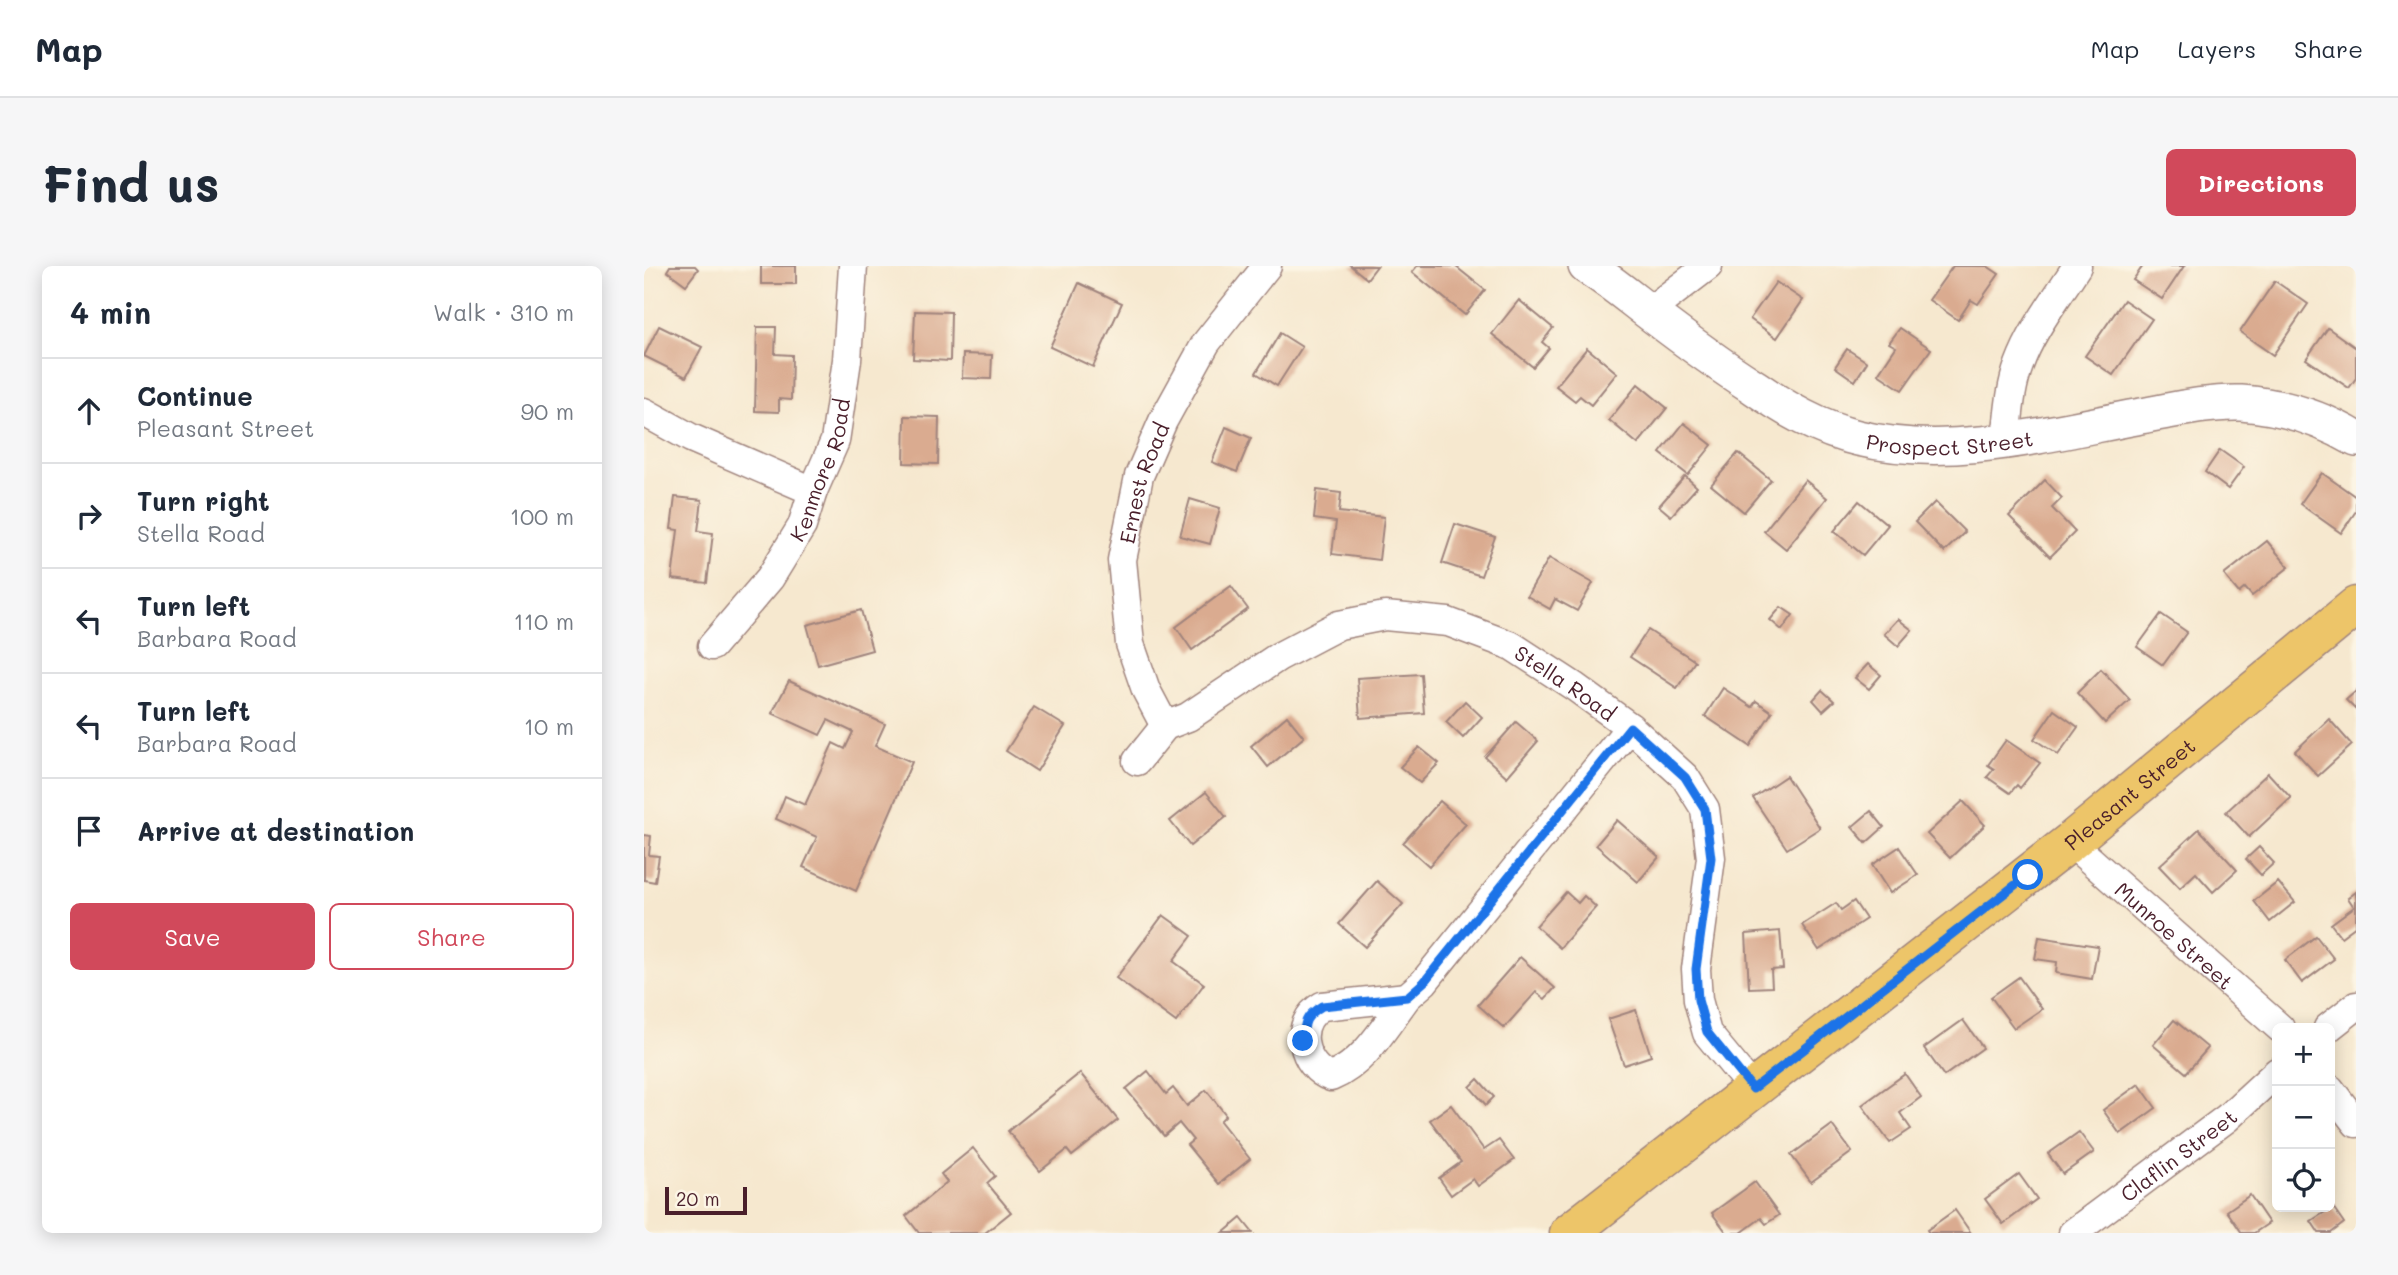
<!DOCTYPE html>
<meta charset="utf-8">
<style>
:root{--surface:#fff;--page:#f6f6f7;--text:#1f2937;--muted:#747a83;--line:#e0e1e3;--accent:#d1495b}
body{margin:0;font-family:Mali,sans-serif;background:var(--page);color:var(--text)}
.controls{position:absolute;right:21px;bottom:21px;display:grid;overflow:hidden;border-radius:10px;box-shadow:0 4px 18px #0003}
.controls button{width:63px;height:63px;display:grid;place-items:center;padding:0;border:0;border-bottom:2px solid var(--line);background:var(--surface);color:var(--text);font:35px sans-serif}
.scale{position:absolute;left:21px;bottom:18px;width:82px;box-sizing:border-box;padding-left:7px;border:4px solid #4a1f2b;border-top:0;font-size:19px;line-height:24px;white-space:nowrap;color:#4a1f2b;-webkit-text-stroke:5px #fcf5e5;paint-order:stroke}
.stop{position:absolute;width:21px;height:21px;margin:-16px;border:5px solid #1a73e8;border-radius:50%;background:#fff}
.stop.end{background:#1a73e8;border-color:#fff;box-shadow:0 2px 7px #0008}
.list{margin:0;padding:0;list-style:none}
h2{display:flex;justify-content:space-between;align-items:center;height:91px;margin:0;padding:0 28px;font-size:30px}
h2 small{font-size:23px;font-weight:400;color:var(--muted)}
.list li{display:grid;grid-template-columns:46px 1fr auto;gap:21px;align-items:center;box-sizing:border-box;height:105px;padding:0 28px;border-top:2px solid var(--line)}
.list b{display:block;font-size:26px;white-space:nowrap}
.list p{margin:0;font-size:23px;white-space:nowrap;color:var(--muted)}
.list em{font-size:23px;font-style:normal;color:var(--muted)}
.actions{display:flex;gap:14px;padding:21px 28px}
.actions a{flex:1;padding:16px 0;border:2px solid var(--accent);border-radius:10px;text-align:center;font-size:24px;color:var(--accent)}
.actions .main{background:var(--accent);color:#fff}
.icon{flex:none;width:38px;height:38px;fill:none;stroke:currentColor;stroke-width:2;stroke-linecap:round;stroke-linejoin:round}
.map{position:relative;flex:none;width:1712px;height:967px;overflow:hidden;border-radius:10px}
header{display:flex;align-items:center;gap:42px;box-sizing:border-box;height:98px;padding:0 35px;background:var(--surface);border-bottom:2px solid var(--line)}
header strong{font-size:33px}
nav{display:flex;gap:38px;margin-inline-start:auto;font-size:24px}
.intro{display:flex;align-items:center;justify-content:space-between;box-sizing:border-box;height:168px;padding:0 42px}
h1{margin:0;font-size:49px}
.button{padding:18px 32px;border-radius:10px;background:var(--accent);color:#fff;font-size:24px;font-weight:700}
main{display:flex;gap:42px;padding:0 42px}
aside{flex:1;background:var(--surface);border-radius:10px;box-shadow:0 4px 18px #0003}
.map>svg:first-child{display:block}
.building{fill:#daab90}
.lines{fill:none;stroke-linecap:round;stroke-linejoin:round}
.minor-casing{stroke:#a0847d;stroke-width:31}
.tertiary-casing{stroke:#a0847d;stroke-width:38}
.primary-casing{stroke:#a0847d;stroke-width:41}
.minor{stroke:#fff;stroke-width:28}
.tertiary{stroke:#fff;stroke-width:35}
.primary{stroke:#edc569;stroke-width:38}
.route{stroke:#1a73e8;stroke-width:9}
.labels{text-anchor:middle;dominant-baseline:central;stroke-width:5;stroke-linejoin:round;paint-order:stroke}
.street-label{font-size:21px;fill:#4a1f2b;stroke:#fcf5e5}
</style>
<header>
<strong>Map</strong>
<nav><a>Map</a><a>Layers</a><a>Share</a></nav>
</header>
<div class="intro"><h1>Find us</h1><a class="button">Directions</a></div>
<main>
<aside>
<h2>4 min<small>Walk · 310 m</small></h2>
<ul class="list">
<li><svg class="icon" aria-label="ahead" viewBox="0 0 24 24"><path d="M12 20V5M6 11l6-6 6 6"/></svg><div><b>Continue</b><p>Pleasant Street</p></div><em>90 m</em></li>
<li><svg class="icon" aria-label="right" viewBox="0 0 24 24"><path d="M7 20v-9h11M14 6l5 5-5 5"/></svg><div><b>Turn right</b><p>Stella Road</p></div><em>100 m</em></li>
<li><svg class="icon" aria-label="left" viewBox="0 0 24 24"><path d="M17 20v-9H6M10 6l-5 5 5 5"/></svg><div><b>Turn left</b><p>Barbara Road</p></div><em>110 m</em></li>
<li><svg class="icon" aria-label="left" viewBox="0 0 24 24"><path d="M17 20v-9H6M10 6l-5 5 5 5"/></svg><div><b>Turn left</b><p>Barbara Road</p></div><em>10 m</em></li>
<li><svg class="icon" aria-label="arrive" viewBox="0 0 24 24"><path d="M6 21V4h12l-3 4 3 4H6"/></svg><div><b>Arrive at destination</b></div></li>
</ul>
<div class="actions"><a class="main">Save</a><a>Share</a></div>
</aside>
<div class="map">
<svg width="1712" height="967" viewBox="0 0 1712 967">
<rect width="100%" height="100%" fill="#fcf5e5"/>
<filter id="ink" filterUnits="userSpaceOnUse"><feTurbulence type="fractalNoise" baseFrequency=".0143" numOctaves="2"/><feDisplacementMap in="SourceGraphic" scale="14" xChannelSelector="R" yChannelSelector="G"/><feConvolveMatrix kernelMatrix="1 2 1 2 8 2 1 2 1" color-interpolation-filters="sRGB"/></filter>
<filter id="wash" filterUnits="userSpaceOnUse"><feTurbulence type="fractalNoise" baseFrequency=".00686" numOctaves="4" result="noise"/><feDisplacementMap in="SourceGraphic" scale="28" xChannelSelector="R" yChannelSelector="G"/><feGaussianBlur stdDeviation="1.57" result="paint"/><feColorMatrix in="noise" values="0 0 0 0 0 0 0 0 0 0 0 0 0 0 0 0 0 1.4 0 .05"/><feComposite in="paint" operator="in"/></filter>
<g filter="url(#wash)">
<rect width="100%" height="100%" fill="#f6e8cf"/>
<g id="blocks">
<g class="building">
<path d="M26 0H51L54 3 42 19 23 5Z"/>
<rect x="117" y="0" width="35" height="18"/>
<path d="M707 0H733L723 13Z"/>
<path d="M773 0H811L841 24 821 49 768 6Z"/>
<path d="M1309 0H1343L1355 8 1334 38 1327 34 1314 54 1285 34Z"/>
<path d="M1499 0H1540L1518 33 1489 14Z"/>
<path d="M1631 15 1664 38 1629 89 1596 66Z"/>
<path d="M1132 16 1159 34 1133 72 1106 53Z"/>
<path d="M435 17 478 37 449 101 406 81Z"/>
<path d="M875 34 909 62 898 76 905 82 889 101 848 68Z"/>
<path d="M1480 34 1508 53 1469 109 1441 90Z"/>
<path d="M271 45 307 46 306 95 269 93Z"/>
<path d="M15 60 58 81 42 111 0 90Z"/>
<path d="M113 61H132L131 88 148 89 147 134 135 133V146L111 145Z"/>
<path d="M1256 62 1287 83 1258 124 1234 108 1252 81 1245 77Z"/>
<path d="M1684 62 1712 82V112L1705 122 1662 93Z"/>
<path d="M636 67 658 81 633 120 612 107Z"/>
<path d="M943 82 973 107 947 139 936 130 931 135 912 120Z"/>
<path d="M1203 83 1223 96 1211 115 1191 101Z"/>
<path d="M319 88 348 89 347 113 318 112Z"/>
<path d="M994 118 1023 142 994 178 965 154Z"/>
<path d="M261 150 295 151 294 198 260 197Z"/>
<path d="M1040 157 1068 179 1044 209 1016 187Z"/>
<path d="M582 161 607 172 593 206 568 196Z"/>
<path d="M1576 184 1600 201 1584 223 1561 206Z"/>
<path d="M1094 187 1127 214 1100 246 1067 219Z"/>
<path d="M1678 207 1712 231V245L1697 267 1656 238Z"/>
<path d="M1041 210 1053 221 1027 250 1015 240Z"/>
<path d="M1161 214 1183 232 1142 283 1120 265Z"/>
<path d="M1401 214 1418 232 1408 242 1431 266 1406 291 1365 250Z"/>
<path d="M673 224 697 227 695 246 740 251 735 294 688 288 692 256 670 253Z"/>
<path d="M31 231 58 234 54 265 69 267 63 317 28 313 34 264 27 263Z"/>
<path d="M546 233 576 242 566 278 536 270Z"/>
<path d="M1215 235 1244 259 1219 289 1190 265Z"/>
<path d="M1291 236 1321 266 1300 286 1271 256Z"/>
<path d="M811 258 851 271 837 310 798 297Z"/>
<path d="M1623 275 1645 301 1608 330 1601 322 1595 327 1580 309Z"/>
<path d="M905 292 949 317 933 345 911 333 906 343 883 330Z"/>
<path d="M587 320 604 343 548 384 532 361Z"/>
<path d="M1137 341 1149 349 1138 364 1126 354Z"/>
<path d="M217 344 228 384 174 399 163 359Z"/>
<path d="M1517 348 1543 366 1519 399 1493 381Z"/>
<path d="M1254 353 1268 364 1254 380 1240 368Z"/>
<path d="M1004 364 1051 395 1033 422 986 391Z"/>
<path d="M1224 398 1237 409 1225 423 1211 412Z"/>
<path d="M1457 403 1486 434 1461 457 1433 427Z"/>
<path d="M777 408 780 447 716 452 713 412Z"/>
<path d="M145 415 241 458 231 480 268 496 212 625 159 601 173 571 132 553 141 530 161 539 189 477 201 483 209 466 184 454 176 469 128 447Z"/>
<path d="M1079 422 1108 441 1112 435 1128 446 1106 480 1061 450Z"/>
<path d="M1178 424 1190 435 1179 445 1169 434Z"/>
<path d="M1712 425V444L1702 434Z"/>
<path d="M821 435 838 451 819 472 802 456Z"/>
<path d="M390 441 421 460 393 505 362 485Z"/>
<path d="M1410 444 1434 461 1414 489 1390 473Z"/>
<path d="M643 450 660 471 624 501 607 480Z"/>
<path d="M1685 453 1708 479 1674 510 1651 485Z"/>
<path d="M872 456 894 475 863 511 841 491Z"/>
<path d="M1362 474 1396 497 1376 522 1373 519 1366 527 1343 511 1350 503 1344 499Z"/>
<path d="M775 481 795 497 776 517 756 501Z"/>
<path d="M1624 507 1647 532 1605 571 1582 546Z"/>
<path d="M1142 510 1176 562 1143 583 1109 532Z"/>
<path d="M562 526 582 551 546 580 526 555Z"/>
<path d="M796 535 822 558 785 600 759 577Z"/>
<path d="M1319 535 1341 559 1306 592 1283 568Z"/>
<path d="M1227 545 1240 561 1222 577 1208 561Z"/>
<path d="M973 554 1015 591 994 616 952 579Z"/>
<path d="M1555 563 1593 604 1569 626 1552 607 1536 622 1515 600Z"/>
<path d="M0 569 7 570 5 589 15 590 11 616 0 614Z"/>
<path d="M1255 581 1274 609 1246 627 1228 599Z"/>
<path d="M1615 581 1630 597 1617 609 1602 593Z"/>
<path d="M733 615 759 638 721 681 695 658Z"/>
<path d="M1634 616 1651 636 1626 656 1610 635Z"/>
<path d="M922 626 934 637 940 630 952 641 916 682 892 660Z"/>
<path d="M1712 626V660L1697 671 1687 658 1710 641 1704 632Z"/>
<path d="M1210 635 1222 653 1175 684 1158 659 1192 637 1197 644Z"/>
<path d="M519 649 548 670 529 695 560 718 532 756 472 712Z"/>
<path d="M1136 665 1139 703 1127 704 1128 721 1105 722 1102 668Z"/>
<path d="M1672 670 1690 693 1658 717 1641 694Z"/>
<path d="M1395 671 1454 680 1448 713 1412 707 1413 696 1391 693Z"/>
<path d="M876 691 911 722 901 733 892 726 860 762 834 739Z"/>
<path d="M1375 711 1398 743 1370 762 1347 731Z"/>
<path d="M992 744 1007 790 980 799 964 753Z"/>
<path d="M1319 754 1339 782 1300 810 1280 782Z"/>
<path d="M1530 754 1564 782 1542 807 1509 779Z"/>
<path d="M504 805 522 828 529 822 543 840 562 824 582 849 576 855 606 893 575 918 543 879 549 874 535 857 520 870 482 823Z"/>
<path d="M436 807 474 854 428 890 423 884 396 905 364 865Z"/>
<path d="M1261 808 1277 831 1256 847 1267 863 1246 877 1218 839Z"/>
<path d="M834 813 850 831 842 839 826 821Z"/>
<path d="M1495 818 1512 842 1476 868 1459 844Z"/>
<path d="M807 839 840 884 855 874 870 894 834 920 829 913 807 929 795 912 817 896 786 854Z"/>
<path d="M1188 859 1208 886 1167 916 1147 889Z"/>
<path d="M1435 866 1450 886 1419 908 1404 888Z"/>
<path d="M329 882 351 910 343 917 367 946 341 967H275L262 950 303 916 297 908Z"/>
<path d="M1375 908 1393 933 1359 958 1341 933Z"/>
<path d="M1111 916 1135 949 1122 958 1117 952 1097 967H1083L1068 947Z"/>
<path d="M1606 929 1625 957 1610 967H1598L1583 945Z"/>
<path d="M1689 941 1700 957 1687 967H1675L1667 955Z"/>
<path d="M1311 944 1327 967H1285L1283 964Z"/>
<path d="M597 952 609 967H579Z"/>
</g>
</g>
</g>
<g filter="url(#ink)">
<use href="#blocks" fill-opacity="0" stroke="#a0847d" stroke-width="2"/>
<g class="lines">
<defs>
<g id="minor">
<path d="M1004 46 1064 0"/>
<path d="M0 146 47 172 169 225"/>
<path d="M1362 174C1365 149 1366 123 1375 99 1388 63 1413 32 1433 0"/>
<path id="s1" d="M68 380 126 312 158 260 169 225 191 175 203 94 209 0"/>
<path id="s2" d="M521 460 502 424 486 378 478 294 495 210 519 155 562 77 623 0"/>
<path id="s3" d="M493 495 521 460 544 451 634 391 695 359 741 350 804 356 868 380 931 421 986 461 1041 511 1061 543 1067 592 1052 703 1054 734 1063 767 1109 823"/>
<path id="s4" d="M1426 576 1636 762"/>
<path d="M763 731C741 760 722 796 687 811 658 801 648 757 678 740L763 731 780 716 986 461"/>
<path d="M1684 762 1712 740"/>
<path d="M1686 823 1712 857"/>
<path id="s5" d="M1429 967 1583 852 1633 806"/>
</g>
<g id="tertiary">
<path id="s6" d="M942 0C965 14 985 31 1006 47 1040 73 1074 98 1110 121 1142 143 1175 163 1214 172 1305 194 1402 168 1492 151 1526 145 1562 136 1597 137 1638 140 1677 152 1712 173"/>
</g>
<g id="primary">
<path id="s7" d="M925 967 1426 576 1712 340"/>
</g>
</defs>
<use href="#minor" class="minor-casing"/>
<use href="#tertiary" class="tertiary-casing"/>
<use href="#primary" class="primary-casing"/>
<use href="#minor" class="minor"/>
<use href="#tertiary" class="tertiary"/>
<use href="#primary" class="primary"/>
</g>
</g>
<g class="lines" filter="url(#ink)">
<path class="route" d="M659 775C660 756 661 750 678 740L763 731 780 716 986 461 1041 511 1061 543 1067 592 1052 703 1054 734 1063 766 1109 823 1384 609"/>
</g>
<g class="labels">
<g class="street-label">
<text stroke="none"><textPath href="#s6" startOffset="416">Prospect Street</textPath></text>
<text stroke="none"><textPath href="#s1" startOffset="210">Kenmore Road</textPath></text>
<text stroke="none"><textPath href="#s2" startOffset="254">Ernest Road</textPath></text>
<text stroke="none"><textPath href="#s3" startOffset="490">Stella Road</textPath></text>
<text stroke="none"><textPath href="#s7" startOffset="712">Pleasant Street</textPath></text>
<text stroke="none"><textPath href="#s4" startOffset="140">Munroe Street</textPath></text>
<text stroke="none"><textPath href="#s5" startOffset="131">Claflin Street</textPath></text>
</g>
</g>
</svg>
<div class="controls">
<button>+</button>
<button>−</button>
<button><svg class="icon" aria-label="locate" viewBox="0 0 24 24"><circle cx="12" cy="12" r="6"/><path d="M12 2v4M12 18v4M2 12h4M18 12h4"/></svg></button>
</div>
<div class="scale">20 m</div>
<div class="stop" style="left:1384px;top:609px"></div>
<div class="stop end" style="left:659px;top:775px"></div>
</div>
</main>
